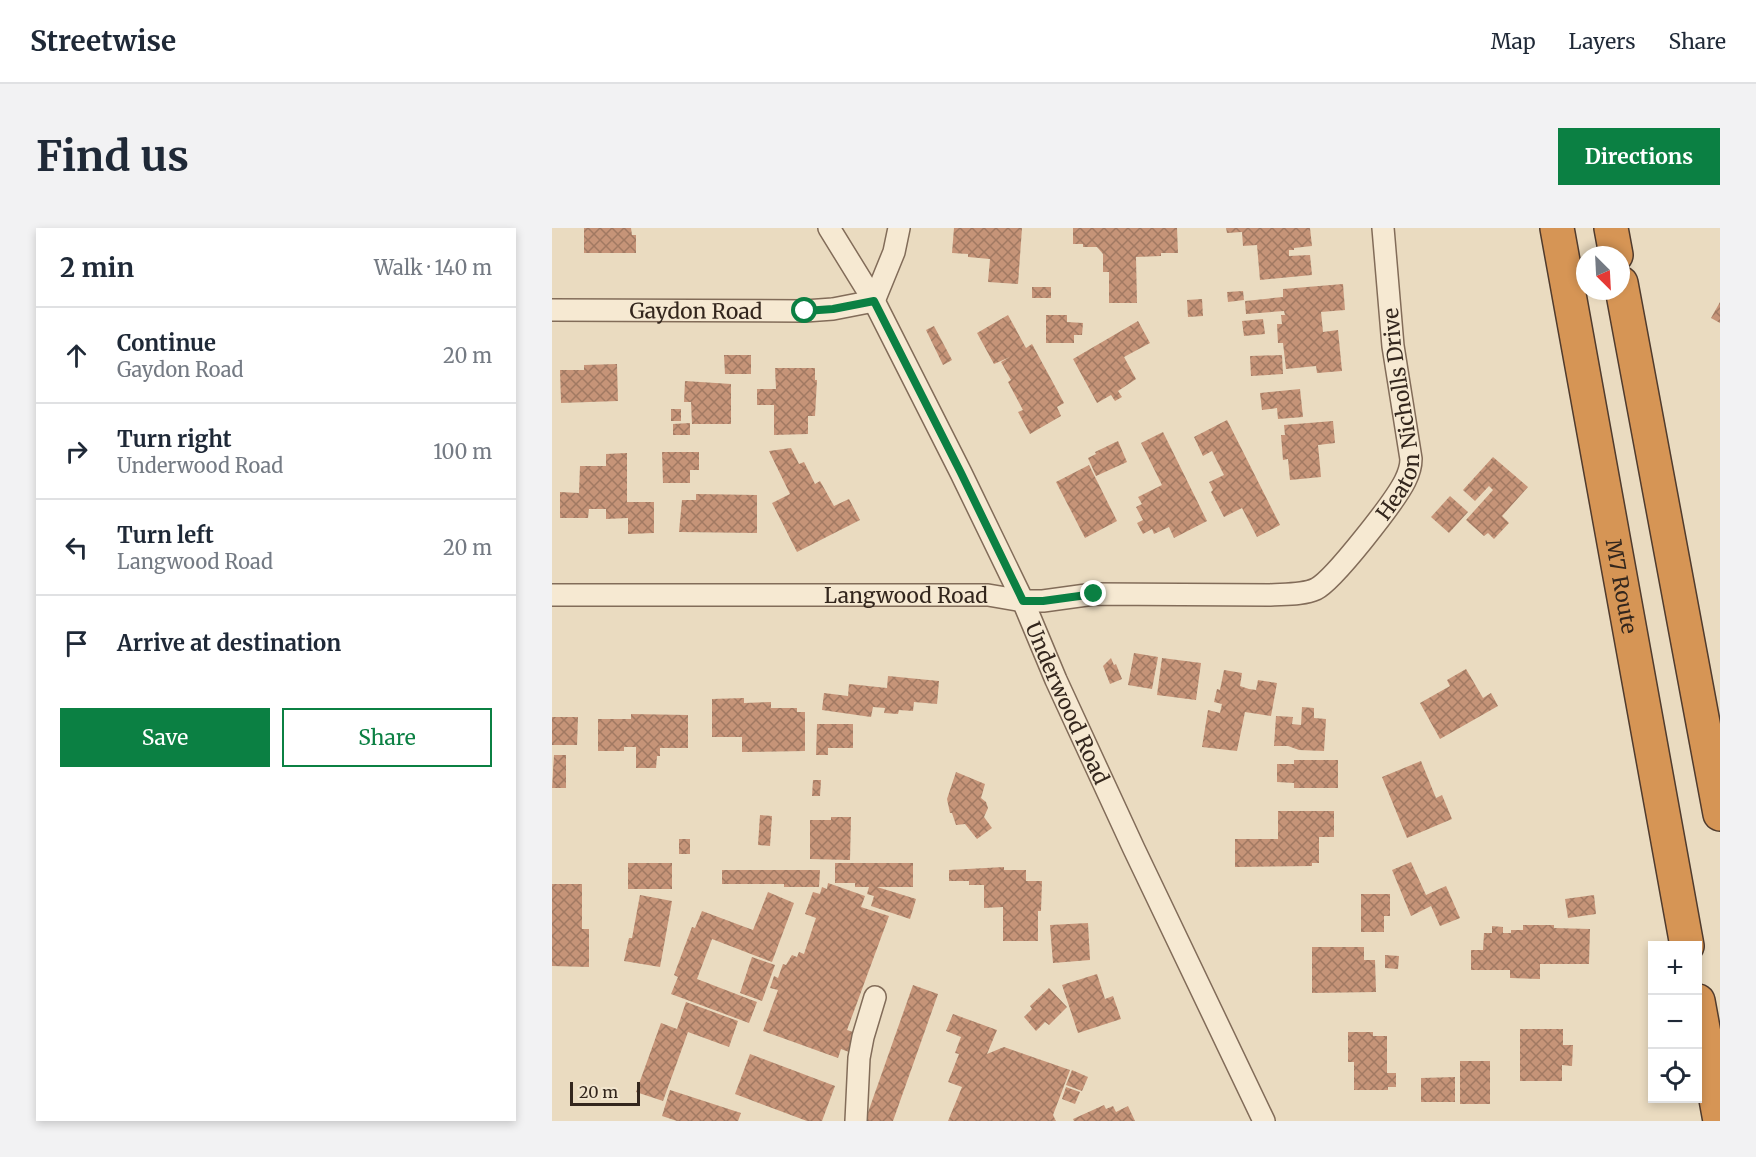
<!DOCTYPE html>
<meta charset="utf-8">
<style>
:root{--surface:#fff;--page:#f2f2f3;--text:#1f2937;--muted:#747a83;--line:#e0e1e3;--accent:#0b8043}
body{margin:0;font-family:Merriweather,serif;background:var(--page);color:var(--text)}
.controls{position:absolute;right:18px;bottom:18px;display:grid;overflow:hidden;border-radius:0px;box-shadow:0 3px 9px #0003}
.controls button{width:54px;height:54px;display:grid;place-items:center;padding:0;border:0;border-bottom:2px solid var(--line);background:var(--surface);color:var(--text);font:30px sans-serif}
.compass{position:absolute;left:1024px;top:18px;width:54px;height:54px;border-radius:50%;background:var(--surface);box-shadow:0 3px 9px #0003;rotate:156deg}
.scale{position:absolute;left:18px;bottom:15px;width:70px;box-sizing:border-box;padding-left:6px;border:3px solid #33261d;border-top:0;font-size:16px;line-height:21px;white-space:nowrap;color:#33261d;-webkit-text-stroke:4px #f2e6cf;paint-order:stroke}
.stop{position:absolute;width:18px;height:18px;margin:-14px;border:4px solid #0b8043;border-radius:50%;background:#fff}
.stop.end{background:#0b8043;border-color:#fff;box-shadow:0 2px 6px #0008}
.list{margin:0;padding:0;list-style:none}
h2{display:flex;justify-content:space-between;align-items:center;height:78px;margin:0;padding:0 24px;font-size:26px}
h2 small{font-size:20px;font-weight:400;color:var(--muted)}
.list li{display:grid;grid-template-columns:39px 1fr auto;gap:18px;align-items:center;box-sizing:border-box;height:96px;padding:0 24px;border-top:2px solid var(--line)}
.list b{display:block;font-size:22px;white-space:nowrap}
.list p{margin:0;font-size:20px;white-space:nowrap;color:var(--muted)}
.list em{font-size:20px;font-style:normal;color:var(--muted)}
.actions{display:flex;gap:12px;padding:18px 24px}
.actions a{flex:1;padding:14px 0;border:2px solid var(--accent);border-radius:0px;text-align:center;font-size:21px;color:var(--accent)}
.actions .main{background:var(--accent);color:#fff}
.icon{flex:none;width:33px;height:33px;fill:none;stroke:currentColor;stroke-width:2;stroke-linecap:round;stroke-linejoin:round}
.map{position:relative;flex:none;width:1168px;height:893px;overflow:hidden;border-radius:0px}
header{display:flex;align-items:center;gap:36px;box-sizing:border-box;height:84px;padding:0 30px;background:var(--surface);border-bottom:2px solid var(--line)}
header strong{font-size:28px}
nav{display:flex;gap:33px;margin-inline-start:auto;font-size:21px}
.intro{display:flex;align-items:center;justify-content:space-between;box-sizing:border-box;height:144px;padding:0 36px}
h1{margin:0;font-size:42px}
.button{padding:15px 27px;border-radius:0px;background:var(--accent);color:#fff;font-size:21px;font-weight:700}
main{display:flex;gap:36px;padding:0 36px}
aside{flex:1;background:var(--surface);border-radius:0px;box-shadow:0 3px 9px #0003}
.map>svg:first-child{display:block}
.building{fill:url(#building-cross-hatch)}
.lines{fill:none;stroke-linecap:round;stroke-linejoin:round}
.street-casing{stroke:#826c59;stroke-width:24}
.highway-casing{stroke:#503b2d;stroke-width:36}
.street{stroke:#f6e9d2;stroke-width:21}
.highway{stroke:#d69555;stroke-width:33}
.route{stroke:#0b8043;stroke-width:8}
.labels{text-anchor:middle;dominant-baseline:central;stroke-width:4.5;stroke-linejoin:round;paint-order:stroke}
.street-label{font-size:21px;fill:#33261d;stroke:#f2e6cf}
</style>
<header>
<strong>Streetwise</strong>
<nav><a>Map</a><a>Layers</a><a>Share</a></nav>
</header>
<div class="intro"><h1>Find us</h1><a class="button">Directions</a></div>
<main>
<aside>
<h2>2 min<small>Walk · 140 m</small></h2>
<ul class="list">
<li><svg class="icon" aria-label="ahead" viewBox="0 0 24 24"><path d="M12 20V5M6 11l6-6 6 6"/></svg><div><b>Continue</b><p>Gaydon Road</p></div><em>20 m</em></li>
<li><svg class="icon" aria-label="right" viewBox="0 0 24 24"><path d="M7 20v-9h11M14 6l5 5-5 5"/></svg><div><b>Turn right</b><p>Underwood Road</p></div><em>100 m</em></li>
<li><svg class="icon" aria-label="left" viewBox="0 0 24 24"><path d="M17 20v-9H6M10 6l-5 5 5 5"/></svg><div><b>Turn left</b><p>Langwood Road</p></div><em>20 m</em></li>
<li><svg class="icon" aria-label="arrive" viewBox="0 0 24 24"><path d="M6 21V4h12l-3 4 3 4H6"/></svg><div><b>Arrive at destination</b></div></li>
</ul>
<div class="actions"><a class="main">Save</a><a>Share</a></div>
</aside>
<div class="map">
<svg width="1168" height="893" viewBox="0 0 1168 893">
<defs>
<pattern id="building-cross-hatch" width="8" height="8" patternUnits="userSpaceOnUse" patternTransform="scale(1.5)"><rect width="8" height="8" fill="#c69478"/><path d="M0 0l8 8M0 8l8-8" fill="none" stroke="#a17962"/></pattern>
</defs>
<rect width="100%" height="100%" fill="#eadbc0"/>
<g class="building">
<path d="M32 0H79L80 7H84V25H32Z"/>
<path d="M402 0H470L466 56 436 54 438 31 416 29V26L400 25Z"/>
<path d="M521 0H625L626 25H609V28L584 29 585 75H557V44H551V26L545 19H531V16H521Z"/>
<path d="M674 0H758L760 18 742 20V22H737V28L758 27 760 47 708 52 705 17 691 18 690 4 675 5Z"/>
<path d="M791 56 793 82 769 84 771 104 786 102 790 143 765 145 764 138 734 141 731 115H726L725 96H730L729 87H733L732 83 694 86 693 73 731 69V61Z"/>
<rect x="480" y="59" width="19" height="11"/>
<path d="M691 63 692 72 676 74 675 64Z"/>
<path d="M650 71 651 88 636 89 635 72Z"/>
<path d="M1168 74V95L1159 90Z"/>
<path d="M456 87 474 120 480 116 512 175 505 179 509 188 478 206 466 184 471 182 456 154 459 152 449 134 458 129 442 136 425 105Z"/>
<path d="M494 87H515V94L531 95 530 107H522V115H494Z"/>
<path d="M711 91 713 106 692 108 690 93Z"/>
<path d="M586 93 598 115 572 129 584 151 566 163 570 169 563 173 559 167 545 175 521 131Z"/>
<path d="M382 98 400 132 391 137 374 102Z"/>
<path d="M172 127H199V146H173Z"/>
<path d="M730 127 731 146 699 148 698 128Z"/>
<path d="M65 136 66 173 9 175 8 142H32V137Z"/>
<path d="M223 140H263V152H265L263 188H256V206L222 207V177H205V161H224Z"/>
<path d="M133 153 179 156V196H140L139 174H132Z"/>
<path d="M748 161 751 189 726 191 725 180 710 182 708 165Z"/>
<rect x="119" y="181" width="10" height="12"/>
<path d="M675 192 728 297 705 309 690 280 672 289 659 264 661 262 657 254 672 247 660 223 651 228 642 209Z"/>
<path d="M781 193 783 215 766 217 769 249 738 252 736 231 731 232 729 207H733L732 197Z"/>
<path d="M138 195V207H121V196Z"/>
<path d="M611 204 655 293 622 310 617 299 602 306 600 301 591 306 585 295 591 292 584 279 590 276 586 269 610 257 589 215Z"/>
<path d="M566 213 575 234 544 248 536 230 544 226 543 224Z"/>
<path d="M239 220 247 236 252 234 263 256 268 253 282 278 297 271 308 292 245 324 220 275 238 266 217 223Z"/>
<path d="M110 224H147V242H138V255H111Z"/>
<path d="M75 225V274H102V305L76 306V290L54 291V281H37L36 290H8V264L27 265 28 238H54V226Z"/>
<path d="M941 229 976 259 950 288 957 295 942 311 936 305 932 308 914 292 941 262 937 258 923 273 911 262Z"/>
<path d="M537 237 565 293 533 310 504 254Z"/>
<path d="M144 266 205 267V305L127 304 130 272H144Z"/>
<path d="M898 268 916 284 897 305 879 289Z"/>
<path d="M582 425 606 429 600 461 576 457Z"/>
<path d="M559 430 562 437 564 436 570 451 558 456 551 438Z"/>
<path d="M610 430 649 435 644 472 605 467Z"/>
<path d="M914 441 931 470 939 465 946 478 888 511 868 475 898 458 895 452Z"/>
<path d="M672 442 690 445 688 458 697 461 704 462 706 452 725 455 719 488 693 484 685 523 650 519 656 482 668 485 670 476 662 474 665 461 668 462Z"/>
<path d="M336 448 387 453 385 476 362 474 361 483 347 482 346 486 332 485 333 480 321 479 319 489 270 482 272 465 296 468 297 456 335 460Z"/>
<path d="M192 470V475L219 474V480H245V484H253V523L190 524V509H160V471Z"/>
<path d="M750 479 762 480V490L774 491 772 523 747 522 736 518H722L724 488 741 489 740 496 749 497Z"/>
<path d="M79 486 136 487V520H108V528H105L104 540H84V519H72V523H46V491H79Z"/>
<path d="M0 489H26L25 517H0Z"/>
<path d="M265 496H301V520H276V527H264Z"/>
<path d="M2 527H14V560H0Z"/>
<path d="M742 532H786V560H742V555L725 554V536H742Z"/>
<path d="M869 533 884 570 890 567 900 591 855 610 830 549Z"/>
<path d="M404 544 433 556 429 570 434 574 436 580 432 589 440 600 425 611 413 596 404 597 400 585H398L395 571Z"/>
<path d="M261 552H269L268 568H260Z"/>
<path d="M726 583H782V609H767V635H760V638L683 639V611H726Z"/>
<path d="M208 587 220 588 218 618 206 617Z"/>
<path d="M279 589H299L298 632 258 631V592H279Z"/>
<rect x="127" y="611" width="11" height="15"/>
<path d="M859 634 874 667 894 658 908 690 888 698 879 678 859 688 840 642Z"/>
<rect x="76" y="635" width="44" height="26"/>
<path d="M283 635H361V659H325L364 671 358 691 319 678 322 668 315 666 317 659H303V655H283Z"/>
<path d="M452 639V642H474V653H490L489 683H486V713H451V679L432 680V657H417V653H397V642Z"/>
<path d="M170 642H268L267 659H232V656H170Z"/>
<path d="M276 655 313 668 309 679 337 688 295 802 304 805 297 824 289 821 286 830 211 803 226 762 218 760 222 748 226 750 231 736 234 737 240 727 245 729 247 724 252 726 264 690 253 686 261 664 268 666 270 659 275 661Z"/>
<path d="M0 656H30V701H37V739L0 738Z"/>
<path d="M216 664 242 675 220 734 160 711 145 751 205 774 197 795 119 766 126 749 122 747 140 699 143 700 150 683 201 702Z"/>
<path d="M809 666H838V688H832V704H809Z"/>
<path d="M88 667 120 673 108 739 72 733 77 710H80Z"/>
<path d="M1042 667 1044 686 1016 690 1013 671Z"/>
<path d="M536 695 538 732 501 735 498 697Z"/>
<path d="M971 697H1002V700L1038 701 1037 736H988V751L958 750V742H919V722H931L932 705H940V698L951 699V705H959V702H971Z"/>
<path d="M760 719H812V732H823L824 764 760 765Z"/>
<path d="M833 727 847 728 846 741 833 740Z"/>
<path d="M200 729 223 737 210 773 188 765Z"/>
<path d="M545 746 553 771 561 768 569 791 526 805 510 757Z"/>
<path d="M361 757 386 766 341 893H313Z"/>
<path d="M497 760 515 779 497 797 493 794 484 803 472 789 480 781 478 778Z"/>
<path d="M134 774 186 793 177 819 136 804 111 873 84 864 109 795 125 801Z"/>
<path d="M401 786 445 802 435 826 452 819 518 842 501 887 504 893H396L410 859 396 854 407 826 403 825 409 809 394 803Z"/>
<path d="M968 801H1011V817H1021L1020 838 1010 837V853H968Z"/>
<path d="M796 804H821V808H835V845H844V859H836V862H802V834H796Z"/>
<path d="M198 826 283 858 270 893H255L183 866Z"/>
<rect x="908" y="833" width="30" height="43"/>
<path d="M520 842 536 849 530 863 514 857Z"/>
<path d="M903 849V874H869V850Z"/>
<path d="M514 859 528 864 523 876 510 871Z"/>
<path d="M118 862 189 885 186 893H125L110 888Z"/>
<path d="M552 877 554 881 561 878 564 884 576 878 583 893H522L521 891Z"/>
</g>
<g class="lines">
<defs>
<g id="street">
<path id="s1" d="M277 0 322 73 409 245 471 373 504 452 582 621 712 893"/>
<path id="s2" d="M0 82 253 83 281 81 322 73 342 24 347 0"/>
<path id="s3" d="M0 367H436L471 373H491L542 366 718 367C733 366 751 367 764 361 782 352 843 273 853 253 857 245 859 239 859 231L841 118 831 0"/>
<path d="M304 893 307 830 311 809 323 769"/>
</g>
<g id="highway">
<path id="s4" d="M1005 0 1135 718"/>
<path d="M1059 0 1064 27"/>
<path d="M1069 55 1168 586"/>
<path d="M1146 773 1168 893"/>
</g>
</defs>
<use href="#street" class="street-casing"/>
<use href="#highway" class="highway-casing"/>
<use href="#street" class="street"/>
<use href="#highway" class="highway"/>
</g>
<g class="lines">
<path class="route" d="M253 83 281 81 322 73 409 245 471 373H491L542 366"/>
</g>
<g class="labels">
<g class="street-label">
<text stroke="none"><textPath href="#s2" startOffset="144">Gaydon Road</textPath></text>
<text stroke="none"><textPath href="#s3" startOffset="972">Heaton Nicholls Drive</textPath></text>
<text stroke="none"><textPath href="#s4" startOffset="364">M7 Route</textPath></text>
<text stroke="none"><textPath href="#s3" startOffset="354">Langwood Road</textPath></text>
<text stroke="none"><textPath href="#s1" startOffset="532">Underwood Road</textPath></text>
</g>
</g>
</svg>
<div class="controls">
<button>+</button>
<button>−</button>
<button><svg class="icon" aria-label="locate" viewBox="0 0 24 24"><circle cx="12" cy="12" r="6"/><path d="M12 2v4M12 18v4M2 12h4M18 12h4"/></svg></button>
</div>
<svg class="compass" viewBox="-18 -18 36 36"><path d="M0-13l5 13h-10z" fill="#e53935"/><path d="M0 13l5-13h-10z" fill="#747a83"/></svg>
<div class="scale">20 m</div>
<div class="stop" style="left:253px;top:83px"></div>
<div class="stop end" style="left:542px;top:366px"></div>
</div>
</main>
